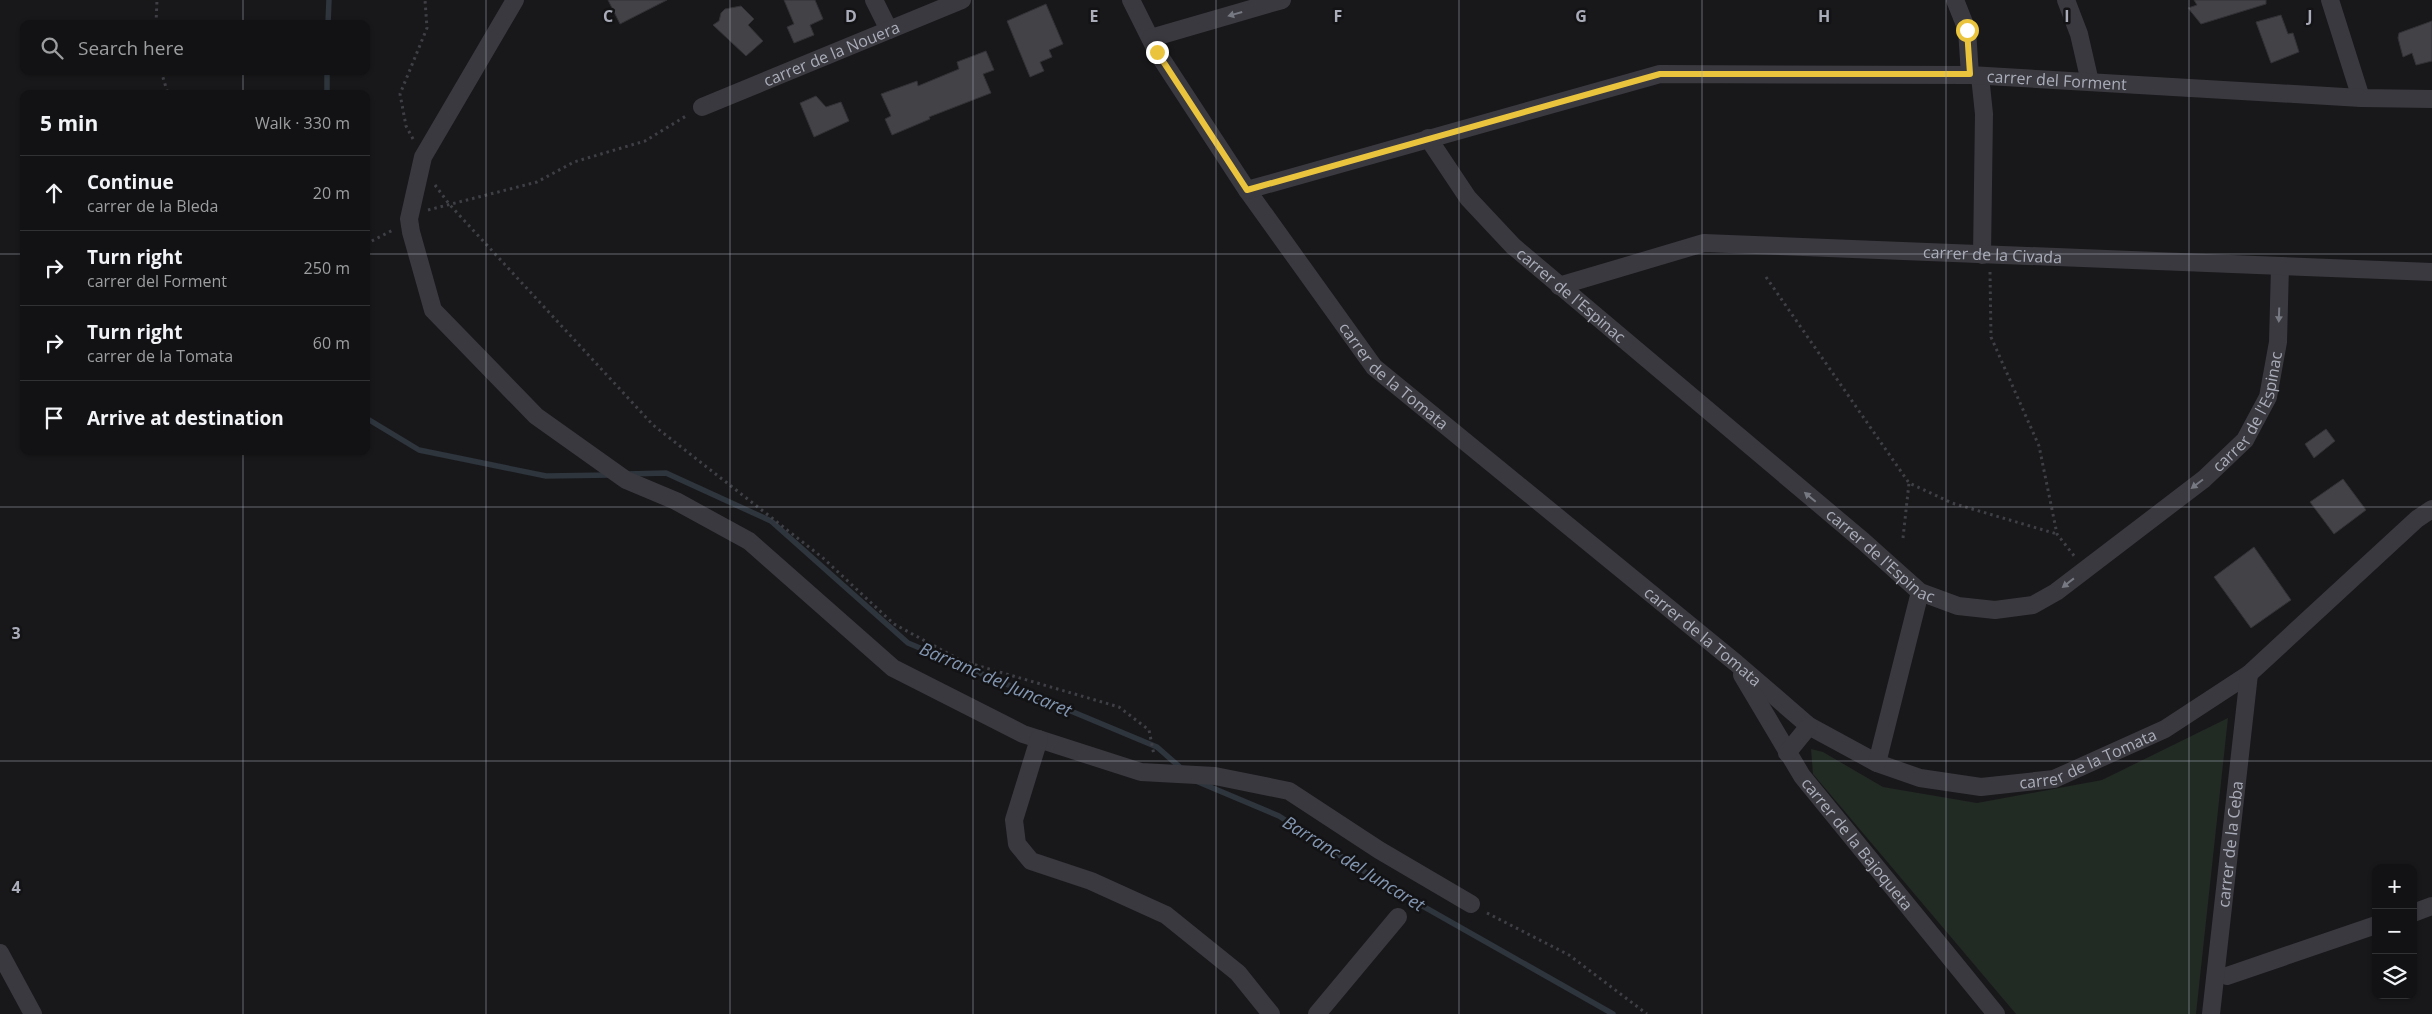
<!DOCTYPE html>
<meta charset="utf-8">
<style>
:root{--surface:#121214;--page:#1b1b1d;--text:#f1f3f6;--muted:#9c9ea0;--line:#313234}
body{margin:0;font-family:"Open Sans",sans-serif;background:var(--page);color:var(--text)}
.controls{position:absolute;right:15px;bottom:15px;display:grid;overflow:hidden;border-radius:10px;box-shadow:0 1px 4px #0004}
.controls button{width:45px;height:45px;display:grid;place-items:center;padding:0;border:0;border-bottom:1px solid var(--line);background:var(--surface);color:var(--text);font:25px sans-serif}
.stop{position:absolute;width:15px;height:15px;margin:-11px;border:4px solid #ebc43e;border-radius:50%;background:#fff}
.stop.end{background:#ebc43e;border-color:#fff;box-shadow:0 1px 5px #0008}
.list{margin:0;padding:0;list-style:none}
h2{display:flex;justify-content:space-between;align-items:center;height:65px;margin:0;padding:0 20px;font-size:21px}
h2 small{font-size:16px;font-weight:400;color:var(--muted)}
.list li{display:grid;grid-template-columns:32px 1fr auto;gap:15px;align-items:center;box-sizing:border-box;height:75px;padding:0 20px;border-top:1px solid var(--line)}
.list b{display:block;font-size:19px;white-space:nowrap}
.list p{margin:0;font-size:16px;white-space:nowrap;color:var(--muted)}
.list em{font-size:16px;font-style:normal;color:var(--muted)}
.icon{flex:none;width:28px;height:28px;fill:none;stroke:currentColor;stroke-width:2;stroke-linecap:round;stroke-linejoin:round}
.map{position:relative;flex:none;width:2432px;height:1014px;overflow:hidden}
.search{position:absolute;background:var(--surface);box-shadow:0 1px 4px #0004;left:20px;top:20px;width:350px;height:55px;display:flex;align-items:center;gap:12px;box-sizing:border-box;padding:0 18px;border-radius:10px;color:var(--muted);font-size:19px}
.panel{position:absolute;background:var(--surface);box-shadow:0 1px 4px #0004;left:20px;top:90px;width:350px;height:365px;border-radius:10px}
.map>svg:first-child{display:block}
.green{fill:#222a24}
.lines{fill:none;stroke-linecap:round;stroke-linejoin:round}
.stream{stroke:#2e353d;stroke-width:5.5}
.building{fill:#424247;stroke:#323236}
.path{stroke:#3f4046;stroke-width:3;stroke-dasharray:2.5 4;stroke-linecap:butt}
.street{stroke:#39393f;stroke-width:18}
.oneway{fill:#777982}
.route{stroke:#ebc43e;stroke-width:6}
.grid{fill:none;stroke:#aaadb9;stroke-width:1;stroke-opacity:0.55}
.labels{text-anchor:middle;dominant-baseline:central;stroke-width:5;stroke-linejoin:round;paint-order:stroke}
.street-label{font-size:16px;fill:#aaadb9;stroke:#131315}
.water-label{font-size:18px;font-style:italic;fill:#8397b2;stroke:#131315}
.grid-label{font-size:16px;text-anchor:middle;font-weight:bold;fill:#aaadb9;stroke:#131315;stroke-width:5;stroke-linejoin:round;paint-order:stroke}
</style>
<div class="map">
<svg width="2432" height="1014" viewBox="0 0 2432 1014">
<rect width="100%" height="100%" fill="#18181a"/>
<path class="green" d="M2228 718 2196 1014H2016L1813 774 1811 749 1823 752 1883 787 1977 803 2102 780Z"/>
<g class="lines">
<g class="stream">
<path d="M328 24 329 0"/>
<path d="M327 94V71"/>
<path d="M366 418 419 450 546 476 611 475"/>
<path d="M627 474 666 473 771 521 908 643 1157 747 1182 769"/>
<path d="M1196 781 1279 816 1382 883 1613 1014"/>
</g>
</g>
<g class="building">
<path d="M608 0H667L620 24Z"/>
<path d="M784 0H815L823 19 810 25 814 35 794 43 787 27 794 24Z"/>
<path d="M2194 0H2266V4L2201 24 2188 8 2197 5Z"/>
<path d="M1046 4 1063 44 1049 50 1052 57 1040 62 1044 71 1030 77 1007 21Z"/>
<path d="M741 6 754 19 748 25 763 41 746 56 713 25 719 21 721 13 725 9Z"/>
<path d="M2281 15 2288 34 2293 33 2299 52 2271 63 2256 22Z"/>
<path d="M2432 21V61L2416 65 2412 53 2403 57 2398 38 2399 33Z"/>
<path d="M986 51 994 70 983 74 991 93 929 117 930 119 892 135 885 119 891 116 881 94 917 81 918 86 959 69 957 62Z"/>
<path d="M816 96 826 107 841 102 849 121 814 137 800 103Z"/>
<path d="M2326 429 2335 441 2314 458 2305 444Z"/>
<path d="M2343 479 2366 510 2334 534 2310 502Z"/>
<path d="M2254 547 2291 600 2251 628 2214 577Z"/>
</g>
<g class="lines">
<g class="path">
<path d="M156 24 157 0"/>
<path d="M161 71 168 94"/>
<path d="M413 139 406 126 400 94 427 28 425 0"/>
<path d="M435 185 449 204 653 425 823 558 894 624 962 661 1119 707 1149 730 1154 755"/>
<path d="M428 210 537 182 574 162 645 141 686 116"/>
<path d="M366 244 393 230"/>
<path d="M1990 272 1991 337 2039 446 2057 534 2075 557"/>
<path d="M1766 277 1909 483 1952 503 2057 534"/>
<path d="M1903 538 1909 483"/>
<path d="M1487 913 1569 955 1647 1014"/>
</g>
<g class="street">
<path d="M515 0 423 157 409 219 411 232 433 310 536 416 626 480 676 501 749 541 893 668 1023 734 1141 772 1215 776 1289 791 1379 850 1471 904"/>
<path d="M874 0 889 30"/>
<path id="s1" d="M1131 0 1157 52 1247 190 1374 367 1736 663 1809 726 1877 763 1920 778 1981 787 2054 779 2165 729 2249 674 2417 519 2432 509"/>
<path d="M1955 0 1967 30 1970 75"/>
<path d="M2066 0 2079 34 2090 82"/>
<path d="M2330 0 2361 98"/>
<path d="M1151 38 1282 0"/>
<path d="M1980 76 1984 114 1982 255"/>
<path id="s2" d="M702 107 962 0"/>
<path id="s3" d="M1428 138 1468 198 1513 246 1863 541 1920 592 1958 606 1995 610 2033 605 2056 592 2204 479 2245 440 2268 397 2278 342 2280 266"/>
<path id="s4" d="M1247 190 1660 74 1970 75 2361 98 2432 99"/>
<path id="s5" d="M1559 286 1704 243 2432 272"/>
<path id="s6" d="M1742 675 1802 776 1996 1014"/>
<path d="M1039 739 1014 820 1017 844 1031 861 1091 881 1166 915 1238 973 1271 1014"/>
<path d="M1787 753 1809 726"/>
<path d="M1877 763 1920 592"/>
<path d="M2413 913 2432 906"/>
<path d="M0 953 33 1014"/>
<path d="M2227 976 2376 925"/>
<path d="M1317 1014 1398 917"/>
<path id="s7" d="M2211 1014 2249 674"/>
</g>
</g>
<defs><path id="oneway-solid" d="M-6-.8H1V-3.2L6.5 0L1 3.2V.8H-6Z" transform="scale(1.25)"/></defs>
<g class="oneway">
<use href="#oneway-solid" transform="translate(1235 14) rotate(164)"/>
<use href="#oneway-solid" transform="translate(2279 315) rotate(92)"/>
<use href="#oneway-solid" transform="translate(2197 484) rotate(143)"/>
<use href="#oneway-solid" transform="translate(1810 497) rotate(-140)"/>
<use href="#oneway-solid" transform="translate(2068 583) rotate(142)"/>
</g>
<g class="lines">
<path class="route" d="M1157 52 1247 190 1660 74H1970L1967 30"/>
</g>
<path class="grid" d="M243 0V24M486 0V1014M730 0V1014M973 0V1014M1216 0V1014M1459 0V1014M1702 0V1014M1946 0V1014M2189 0V1014M243 71V94M0 254H24M366 254H2432M243 451V1014M0 507H2432M0 761H2432"/>
<g class="labels">
<g class="street-label">
<text stroke="none"><textPath href="#s2" startOffset="140">carrer de la Nouera</textPath></text>
<text stroke="none"><textPath href="#s4" startOffset="826">carrer del Forment</textPath></text>
<text stroke="none"><textPath href="#s5" startOffset="440">carrer de la Civada</textPath></text>
<text stroke="none"><textPath href="#s3" startOffset="214">carrer de l'Espinac</textPath></text>
<text stroke="none"><textPath href="#s1" startOffset="461">carrer de la Tomata</textPath></text>
<text stroke="none"><textPath href="#s3" startOffset="1084">carrer de l'Espinac</textPath></text>
<text stroke="none"><textPath href="#s3" startOffset="619">carrer de l'Espinac</textPath></text>
<text stroke="none"><textPath href="#s1" startOffset="866">carrer de la Tomata</textPath></text>
<text stroke="none"><textPath href="#s1" startOffset="1301">carrer de la Tomata</textPath></text>
<text stroke="none"><textPath href="#s6" startOffset="205">carrer de la Bajoqueta</textPath></text>
<text stroke="none"><textPath href="#s7" startOffset="171">carrer de la Ceba</textPath></text>
</g>
<g class="water-label">
<text transform="translate(996 679) rotate(23)">Barranc del Juncaret</text>
<text transform="translate(1354 863) rotate(32)">Barranc del Juncaret</text>
</g>
</g>
<g class="grid-label">
<text x="608" y="22">C</text>
<text x="851" y="22">D</text>
<text x="1094" y="22">E</text>
<text x="1338" y="22">F</text>
<text x="1581" y="22">G</text>
<text x="1824" y="22">H</text>
<text x="2067" y="22">I</text>
<text x="2310" y="22">J</text>
<text x="16" y="639">3</text>
<text x="16" y="893">4</text>
</g>
</svg>
<div class="controls">
<button>+</button>
<button>−</button>
<button><svg class="icon" aria-label="layers" viewBox="0 0 24 24"><path d="M12 4l9 5-9 5-9-5zM3 14l9 5 9-5"/></svg></button>
</div>
<div class="stop" style="left:1967px;top:30px"></div>
<div class="stop end" style="left:1157px;top:52px"></div>
<div class="search"><svg class="icon" aria-label="search" viewBox="0 0 24 24"><circle cx="10" cy="10" r="6"/><path d="M15 15l6 6"/></svg>Search here</div>
<section class="panel">
<h2>5 min<small>Walk · 330 m</small></h2>
<ul class="list">
<li><svg class="icon" aria-label="ahead" viewBox="0 0 24 24"><path d="M12 20V5M6 11l6-6 6 6"/></svg><div><b>Continue</b><p>carrer de la Bleda</p></div><em>20 m</em></li>
<li><svg class="icon" aria-label="right" viewBox="0 0 24 24"><path d="M7 20v-9h11M14 6l5 5-5 5"/></svg><div><b>Turn right</b><p>carrer del Forment</p></div><em>250 m</em></li>
<li><svg class="icon" aria-label="right" viewBox="0 0 24 24"><path d="M7 20v-9h11M14 6l5 5-5 5"/></svg><div><b>Turn right</b><p>carrer de la Tomata</p></div><em>60 m</em></li>
<li><svg class="icon" aria-label="arrive" viewBox="0 0 24 24"><path d="M6 21V4h12l-3 4 3 4H6"/></svg><div><b>Arrive at destination</b></div></li>
</ul>
</section>
</div>
